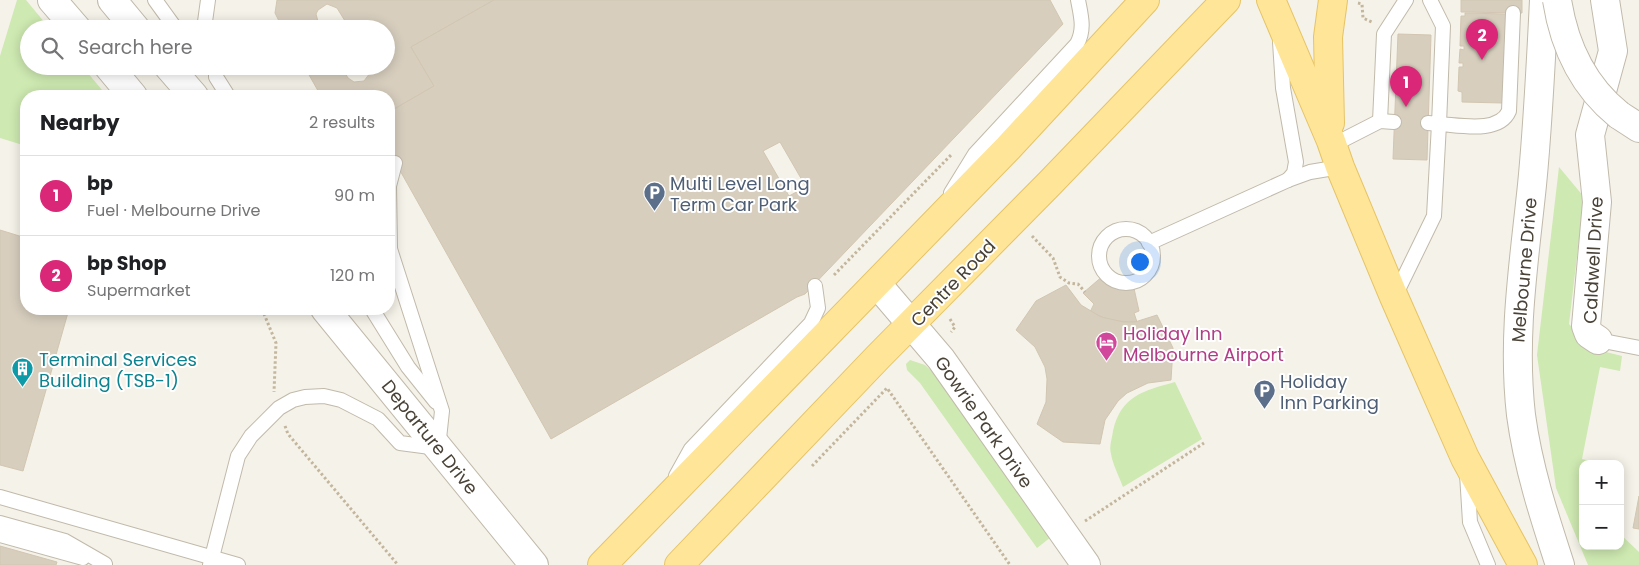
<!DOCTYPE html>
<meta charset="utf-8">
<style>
:root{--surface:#fff;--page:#f2f2f2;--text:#202124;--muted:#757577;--line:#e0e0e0;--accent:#db2777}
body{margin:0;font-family:Poppins,sans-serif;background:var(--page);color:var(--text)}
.controls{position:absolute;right:15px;bottom:15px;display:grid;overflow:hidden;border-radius:10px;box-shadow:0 2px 12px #0003}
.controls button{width:45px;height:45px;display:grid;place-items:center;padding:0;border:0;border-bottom:1px solid var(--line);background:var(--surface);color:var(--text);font:25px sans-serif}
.you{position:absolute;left:1139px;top:261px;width:18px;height:18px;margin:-12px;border:4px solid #fff;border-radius:50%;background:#1a73e8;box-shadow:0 0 0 8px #1a73e833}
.badge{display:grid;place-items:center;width:32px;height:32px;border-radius:50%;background:var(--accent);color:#fff;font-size:16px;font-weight:700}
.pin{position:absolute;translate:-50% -41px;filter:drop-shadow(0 1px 2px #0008)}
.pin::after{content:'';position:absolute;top:26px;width:18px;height:15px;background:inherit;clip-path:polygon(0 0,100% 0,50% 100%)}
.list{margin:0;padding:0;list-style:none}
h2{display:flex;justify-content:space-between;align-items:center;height:65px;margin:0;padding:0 20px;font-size:21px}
h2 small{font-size:16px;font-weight:400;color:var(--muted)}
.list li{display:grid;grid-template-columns:32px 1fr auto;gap:15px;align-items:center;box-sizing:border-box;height:80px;padding:0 20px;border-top:1px solid var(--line)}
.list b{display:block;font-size:19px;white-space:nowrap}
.list p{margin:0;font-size:16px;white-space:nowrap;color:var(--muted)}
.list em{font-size:16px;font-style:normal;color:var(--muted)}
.icon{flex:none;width:28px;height:28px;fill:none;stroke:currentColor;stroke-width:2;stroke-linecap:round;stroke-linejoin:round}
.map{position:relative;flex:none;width:1639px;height:565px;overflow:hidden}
.search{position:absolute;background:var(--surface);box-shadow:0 2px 12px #0003;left:20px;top:20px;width:375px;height:55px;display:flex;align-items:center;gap:12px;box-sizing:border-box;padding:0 18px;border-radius:28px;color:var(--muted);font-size:19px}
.panel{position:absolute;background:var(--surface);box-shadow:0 2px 12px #0003;left:20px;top:90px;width:375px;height:225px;border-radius:20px}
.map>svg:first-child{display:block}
.green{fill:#cee9b1}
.building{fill:#d7cebe;stroke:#d2c6b1;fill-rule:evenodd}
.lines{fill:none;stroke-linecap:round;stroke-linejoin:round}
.service-casing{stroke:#c1baab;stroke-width:16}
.minor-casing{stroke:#c1baab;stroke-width:30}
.tertiary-casing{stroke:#c1baab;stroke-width:30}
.primary-casing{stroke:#e6c466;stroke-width:30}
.path{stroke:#c3b69c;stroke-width:3;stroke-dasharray:2.5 2.5;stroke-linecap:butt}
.service{stroke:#fff;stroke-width:14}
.minor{stroke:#fff;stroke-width:28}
.tertiary{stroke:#fff;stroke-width:28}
.primary{stroke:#ffe598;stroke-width:28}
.tertiary-bridge-casing{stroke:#c1baab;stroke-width:30;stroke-linecap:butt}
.tertiary-bridge{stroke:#fff;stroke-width:28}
.labels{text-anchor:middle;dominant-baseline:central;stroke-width:4;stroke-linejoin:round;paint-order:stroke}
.service-label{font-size:18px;fill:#4e5e75;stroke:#fff;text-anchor:start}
.street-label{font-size:18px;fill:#494237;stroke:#fff}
.hotel-label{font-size:18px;fill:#b23c85;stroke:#fff;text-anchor:start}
.culture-label{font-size:18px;fill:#0d838f;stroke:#fff;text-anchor:start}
</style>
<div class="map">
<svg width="1639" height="565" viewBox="0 0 1639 565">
<rect width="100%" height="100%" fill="#f5f2e9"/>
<g class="green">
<path d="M17 0H26L50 29H29V66H82L107 96H26V146L0 138V56Z"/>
<path d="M1559 167 1584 197 1569 324 1590 348 1622 356 1620 371 1600 367 1582 459 1600 463 1583 464V546H1620V534L1639 552V565H1588L1556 488 1537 355Z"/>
<path d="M910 360 925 365 939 378 1051 537 1037 548 920 383 907 370 906 364Z"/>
<path d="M1175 382 1202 439 1123 487C1119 476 1113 465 1111 454 1109 446 1112 439 1113 431 1121 396 1143 391 1175 382Z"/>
</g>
<g class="building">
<path d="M277 0H494L411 47 434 86 389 112V96H321L304 66H341L348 78 354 82 364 81 370 73V66H386V29H350L337 8 327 4 318 10 316 14 320 29H283L275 13Z"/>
<path d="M494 0H1050L1063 24 805 294 797 297 551 439 389 151V112L434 86 411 47ZM780 142 806 187 789 196 763 151Z"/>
<path d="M1461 0H1522V13L1461 12Z"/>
<path d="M1465 13 1506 14 1503 103 1462 102V92L1458 91 1459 67H1463V63H1459L1460 49 1464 50V46H1460L1461 16H1465Z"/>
<path d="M1398 34 1431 35 1427 160 1393 159Z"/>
<path d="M0 230 26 238V309H69L23 471 0 465Z"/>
<path d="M1104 275 1119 284H1133L1139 311 1134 313 1137 322 1112 321 1090 312 1094 304 1083 293Z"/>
<path d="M1066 285 1081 305 1101 317 1124 322H1135L1157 315 1173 348 1171 380 1148 383 1127 393 1118 401 1105 420 1100 444 1063 442 1037 424 1046 402 1047 379 1045 367 1035 347 1016 330 1036 301Z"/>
<path d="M1639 496V529L1633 528Z"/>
<path d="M0 546 57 562 56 565H0Z"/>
</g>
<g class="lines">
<defs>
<g id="service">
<path d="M155 0 176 29"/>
<path d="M204 29 208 0"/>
<path d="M1280 42 1283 88 1296 162 1294 173 1288 180"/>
<path d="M216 66V77L228 96"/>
<path d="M1380 121 1384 34 1406 0"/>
<path d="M1428 123 1439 124 1443 26 1430 0"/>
<path d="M1333 145 1380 121 1394 122"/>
<path d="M951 193 975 154 1077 44C1085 29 1081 16 1078 0"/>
<circle cx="1126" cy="256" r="27"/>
<path d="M1149 243 1288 180 1310 172 1340 167"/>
<path d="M1395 296 1434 216 1439 124C1459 125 1499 134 1509 111L1513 13"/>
<path d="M372 309 408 367 436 402"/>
<path d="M1598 340 1639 348"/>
<path d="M1467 474 1470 522 1488 565"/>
<path d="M676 476 691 449 811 323 818 308 815 286"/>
<path d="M0 497 238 565"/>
<path d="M0 523 65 541 105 564"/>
<path d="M0 535 83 558"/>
<path d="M210 565 238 456 251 436 279 408 293 400 305 397 324 396 341 400 378 419 400 443 438 448 442 411 390 249 389 186 395 163"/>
</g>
<g id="minor">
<path d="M877 284 941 359 1086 565"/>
<path d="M1598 340 1589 334 1586 326 1597 202 1590 135 1613 51 1605 0"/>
</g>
<g id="tertiary">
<path d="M52 0 77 29"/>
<path d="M112 0 136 29"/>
<path d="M1544 0C1541 62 1538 124 1532 185 1524 263 1512 336 1521 415 1528 467 1544 516 1560 565"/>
<path d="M108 66 133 96"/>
<path d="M168 66 194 96"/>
<path d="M1619 115 1639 128"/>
<path d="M325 309 534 565"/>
</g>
<g id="primary">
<path d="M1271 0 1331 141 1340 167 1394 297 1465 458 1523 565"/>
<path d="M1330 123 1328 37 1333 0"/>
<path d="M602 565 1008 148 1145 0"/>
<path d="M679 565 878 357 1050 183 1226 0"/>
</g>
</defs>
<use href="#service" class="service-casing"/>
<use href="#minor" class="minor-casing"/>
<use href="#tertiary" class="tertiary-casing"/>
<use href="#primary" class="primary-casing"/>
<g class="path">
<path d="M1358 3 1362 4 1363 18 1372 22"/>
<path d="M1032 236 1053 258 1060 277 1069 283 1078 284 1085 292"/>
<path d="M834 275 952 154"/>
<path d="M262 309 276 343 274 392"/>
<path d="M950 319 955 327 951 332"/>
<path d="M285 426 288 434 398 565"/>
<path d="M812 466 887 388 1010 565"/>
<path d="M1085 521 1204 443"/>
</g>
<use href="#service" class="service"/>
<use href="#minor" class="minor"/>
<use href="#tertiary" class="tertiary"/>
<use href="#primary" class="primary"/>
<defs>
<path id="tertiary-bridge" d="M1557 0C1564 45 1583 86 1619 115"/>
</defs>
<use href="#tertiary-bridge" class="tertiary-bridge-casing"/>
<use href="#tertiary-bridge" class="tertiary-bridge"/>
</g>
<defs>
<symbol id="parking-pin" viewBox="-11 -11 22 30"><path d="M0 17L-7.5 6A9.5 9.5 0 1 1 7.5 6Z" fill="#5c6f8a" stroke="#fff"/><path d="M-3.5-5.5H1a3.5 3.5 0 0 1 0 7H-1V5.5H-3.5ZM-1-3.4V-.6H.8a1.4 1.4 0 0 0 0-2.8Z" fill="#fff"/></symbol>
<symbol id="hotel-pin" viewBox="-11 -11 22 30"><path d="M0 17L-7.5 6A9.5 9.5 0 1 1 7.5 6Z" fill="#d1479c" stroke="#fff"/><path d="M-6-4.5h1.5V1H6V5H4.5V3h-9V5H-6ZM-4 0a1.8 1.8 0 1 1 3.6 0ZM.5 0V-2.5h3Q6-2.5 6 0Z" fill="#fff"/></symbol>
<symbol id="building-pin" viewBox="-11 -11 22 30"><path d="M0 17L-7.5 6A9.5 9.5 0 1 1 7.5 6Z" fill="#0f9aa8" stroke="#fff"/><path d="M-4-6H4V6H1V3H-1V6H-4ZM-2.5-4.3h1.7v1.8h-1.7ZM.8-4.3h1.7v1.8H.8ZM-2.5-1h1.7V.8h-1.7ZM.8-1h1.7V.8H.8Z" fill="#fff"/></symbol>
</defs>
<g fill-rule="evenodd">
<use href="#parking-pin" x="642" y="180" width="25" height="34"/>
<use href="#hotel-pin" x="1094" y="330" width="25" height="34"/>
<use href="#building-pin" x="10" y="356" width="25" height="34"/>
<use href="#parking-pin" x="1252" y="378" width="25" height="34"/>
</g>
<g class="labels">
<g class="service-label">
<text x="670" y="183">Multi Level Long<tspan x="670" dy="21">Term Car Park</tspan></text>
<text x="1280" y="381">Holiday<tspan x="1280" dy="21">Inn Parking</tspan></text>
</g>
<g class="street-label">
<text transform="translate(1593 260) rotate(-87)">Caldwell Drive</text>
<text transform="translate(1524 270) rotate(-85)">Melbourne Drive</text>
<text transform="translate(953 283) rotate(-46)">Centre Road</text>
<text transform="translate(984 422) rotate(55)">Gowrie Park Drive</text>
<text transform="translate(430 437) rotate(51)">Departure Drive</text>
</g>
<g class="hotel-label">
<text x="1123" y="333">Holiday Inn<tspan x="1123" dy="21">Melbourne Airport</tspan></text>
</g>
<g class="culture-label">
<text x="39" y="359">Terminal Services<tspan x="39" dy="21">Building (TSB-1)</tspan></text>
</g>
</g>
</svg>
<div class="controls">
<button>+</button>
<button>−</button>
</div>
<div class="you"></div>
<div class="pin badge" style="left:1406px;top:107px">1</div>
<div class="pin badge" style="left:1482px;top:60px">2</div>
<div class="search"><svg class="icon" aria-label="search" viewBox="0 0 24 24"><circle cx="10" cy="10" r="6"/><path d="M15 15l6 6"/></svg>Search here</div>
<section class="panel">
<h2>Nearby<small>2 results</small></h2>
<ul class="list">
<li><span class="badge">1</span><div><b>bp</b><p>Fuel · Melbourne Drive</p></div><em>90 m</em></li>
<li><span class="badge">2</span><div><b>bp Shop</b><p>Supermarket</p></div><em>120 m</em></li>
</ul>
</section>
</div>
